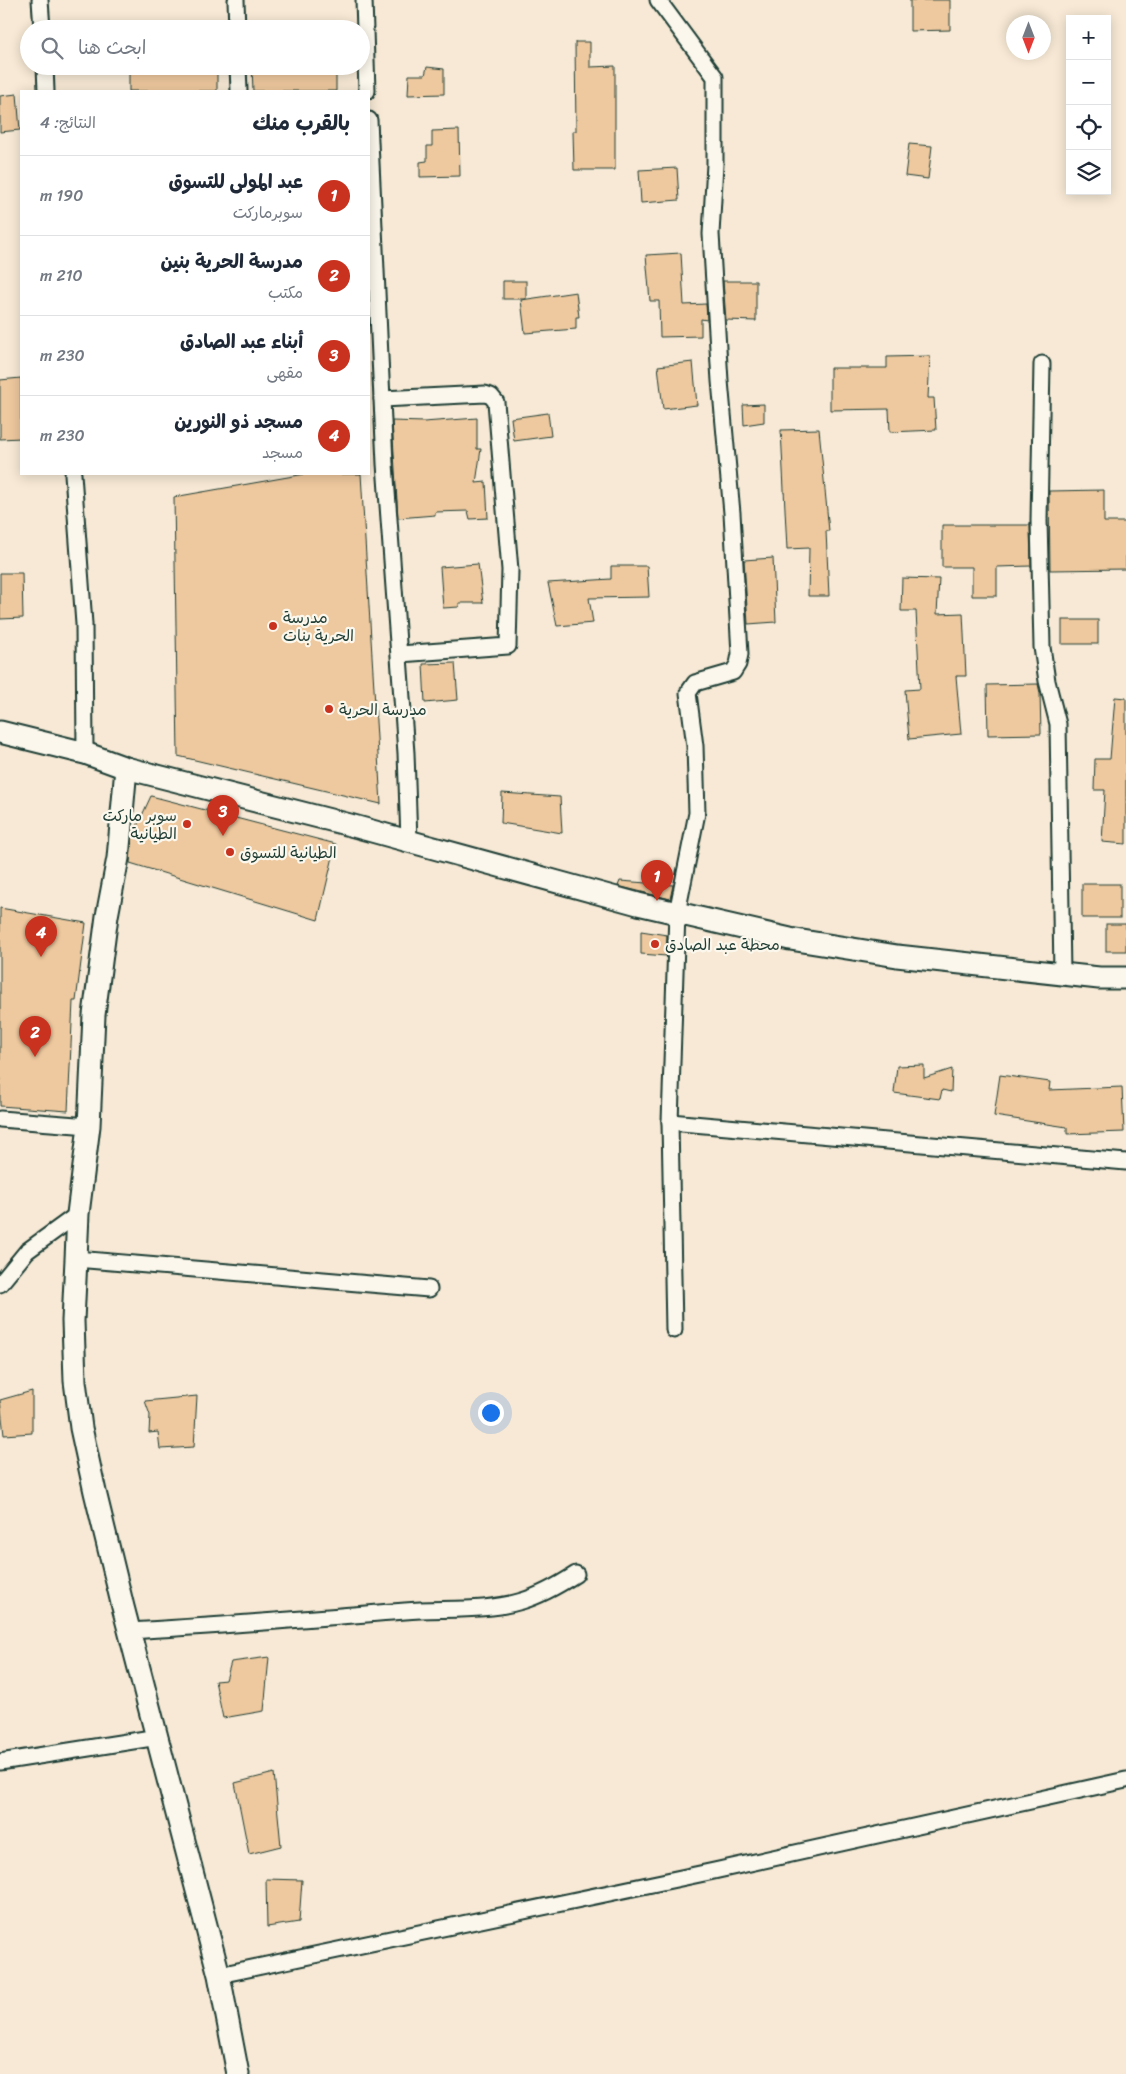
<!DOCTYPE html>
<html lang="ar">
<meta charset="utf-8">
<style>
:root{--surface:#fff;--page:#f6f6f7;--text:#1f2937;--muted:#747a83;--line:#e0e1e3;--accent:#c8321e}
body{margin:0;font-family:Sriracha,"Playpen Sans Arabic",sans-serif;background:var(--page);color:var(--text);direction:rtl}
.controls{position:absolute;right:15px;top:15px;display:grid;overflow:hidden;border-radius:0px;box-shadow:0 2px 12px #0003}
.controls button{width:45px;height:45px;display:grid;place-items:center;padding:0;border:0;border-bottom:1px solid var(--line);background:var(--surface);color:var(--text);font:25px sans-serif}
.compass{position:absolute;left:1006px;top:15px;width:45px;height:45px;border-radius:50%;background:var(--surface);box-shadow:0 2px 12px #0003;rotate:180deg}
.you{position:absolute;left:490px;top:1412px;width:18px;height:18px;margin:-12px;border:4px solid #fff;border-radius:50%;background:#1a73e8;box-shadow:0 0 0 8px #1a73e833}
.badge{display:grid;place-items:center;width:32px;height:32px;border-radius:50%;background:var(--accent);color:#fff;font-size:16px;font-weight:700}
.pin{position:absolute;translate:-50% -41px;filter:drop-shadow(0 1px 2px #0008)}
.pin::after{content:'';position:absolute;top:26px;width:18px;height:15px;background:inherit;clip-path:polygon(0 0,100% 0,50% 100%)}
.list{margin:0;padding:0;list-style:none}
h2{display:flex;justify-content:space-between;align-items:center;height:65px;margin:0;padding:0 20px;font-size:21px}
h2 small{font-size:16px;font-weight:400;color:var(--muted)}
.list li{display:grid;grid-template-columns:32px 1fr auto;gap:15px;align-items:center;box-sizing:border-box;height:80px;padding:0 20px;border-top:1px solid var(--line)}
.list b{display:block;font-size:19px;white-space:nowrap}
.list p{margin:0;font-size:16px;white-space:nowrap;color:var(--muted)}
.list em{font-size:16px;font-style:normal;color:var(--muted)}
.icon{flex:none;width:28px;height:28px;fill:none;stroke:currentColor;stroke-width:2;stroke-linecap:round;stroke-linejoin:round}
.map{position:relative;flex:none;width:1126px;height:2074px;overflow:hidden;direction:ltr}
.search{position:absolute;background:var(--surface);box-shadow:0 2px 12px #0003;left:20px;top:20px;width:350px;height:55px;display:flex;align-items:center;gap:12px;box-sizing:border-box;padding:0 18px;border-radius:28px;color:var(--muted);font-size:19px}
.panel{position:absolute;background:var(--surface);box-shadow:0 2px 12px #0003;left:20px;top:90px;width:350px;height:385px;border-radius:0px;direction:rtl}
.map>svg:first-child{display:block}
.building{fill:#eec89e;stroke:#1f3d34}
.lines{fill:none;stroke-linecap:round;stroke-linejoin:round}
.street-casing{stroke:#1f3d34;stroke-width:19}
.secondary-casing{stroke:#1f3d34;stroke-width:25}
.street{stroke:#fbf7ec;stroke-width:15}
.secondary{stroke:#fbf7ec;stroke-width:21}
.poi-dot{fill:#c8321e;stroke:#fbf7ec;stroke-width:2}
.labels{text-anchor:middle;dominant-baseline:central;stroke-width:4.5;stroke-linejoin:round;paint-order:stroke}
.poi-label{font-size:16px;fill:#1f3d34;stroke:#fbf7ec;text-anchor:start}
</style>
<div class="map">
<svg width="1126" height="2074" viewBox="0 0 1126 2074">
<rect width="100%" height="100%" fill="#f7e9d5"/>
<filter id="ink" filterUnits="userSpaceOnUse"><feTurbulence type="fractalNoise" baseFrequency=".02" numOctaves="2"/><feDisplacementMap in="SourceGraphic" scale="10" xChannelSelector="R" yChannelSelector="G"/><feConvolveMatrix kernelMatrix="1 2 1 2 8 2 1 2 1" color-interpolation-filters="sRGB"/></filter>
<g filter="url(#ink)">
<g class="building">
<path d="M910 0H950V30L910 31Z"/>
<path d="M575 42H590V67L615 66V170H574L573 131H576Z"/>
<rect x="129" y="66" width="88" height="25"/>
<path d="M252 66H336V91H253Z"/>
<path d="M427 67 444 69V94L408 95 409 75H425Z"/>
<path d="M17 94 20 130 0 132V96Z"/>
<path d="M459 130 460 176 420 177V162L427 161V146H432V131Z"/>
<path d="M909 144 932 146 928 179 905 176Z"/>
<path d="M677 168 679 200 641 203 639 170Z"/>
<path d="M681 253 684 305 706 304 707 320 701 319V336L660 337 659 301H650L646 255Z"/>
<rect x="503" y="281" width="23" height="18"/>
<path d="M723 281H756V321L726 320Z"/>
<path d="M576 292 579 317H576V329L525 333 521 300Z"/>
<path d="M930 356 928 398H934L936 430 890 432 889 409 830 410V368H887V357Z"/>
<path d="M693 362 697 405 663 409 658 366Z"/>
<path d="M21 378V438L0 439V380Z"/>
<path d="M764 404V422L744 425 743 405Z"/>
<path d="M548 413 551 436 514 441 511 418Z"/>
<path d="M477 418V449H481L476 483 486 482 488 518 470 519 468 511 435 512V515L398 518 392 421 424 422Z"/>
<path d="M819 429 829 531H826L829 596H808L809 548 787 549 781 430Z"/>
<path d="M305 474H361L381 804 178 756 174 497Z"/>
<path d="M1104 490V522H1126V569L1050 570 1049 491Z"/>
<path d="M942 525H1030L1031 566 997 567V596H972V567H942Z"/>
<path d="M773 558 776 622 748 624 744 560Z"/>
<path d="M478 564 483 603H459V607L443 608 440 567Z"/>
<path d="M611 566H647L649 597 589 598 593 623 557 626 548 583 611 579Z"/>
<path d="M0 573H22L23 618 0 619Z"/>
<path d="M902 578 939 579 937 614 963 613 966 676H956L961 734 909 739 905 690 920 689 916 611H901Z"/>
<rect x="1062" y="620" width="36" height="24"/>
<path d="M455 663 458 700 425 703 423 664Z"/>
<path d="M1038 684 1040 693 1041 734 988 735 987 685Z"/>
<path d="M1115 697 1126 698V844L1102 842 1105 790H1094L1095 759H1110Z"/>
<path d="M502 793 560 797 562 833 501 823Z"/>
<path d="M151 796 336 844 318 920 130 863 132 837Z"/>
<path d="M620 881 673 885 670 899 618 886Z"/>
<rect x="1082" y="884" width="38" height="34"/>
<path d="M0 908 86 923 76 1001H73L68 1111 0 1106Z"/>
<rect x="1106" y="924" width="20" height="27"/>
<path d="M641 931 667 935 666 956 641 954Z"/>
<path d="M924 1065V1078L952 1069 951 1092 942 1090 940 1099 894 1093 897 1066Z"/>
<path d="M1000 1075 1050 1082 1049 1090 1122 1087 1124 1132 1067 1134V1127L994 1116Z"/>
<path d="M32 1391V1433L4 1435 0 1400Z"/>
<path d="M197 1396 194 1447 160 1449 158 1432 149 1433 150 1415 145 1401Z"/>
<path d="M269 1657 264 1711 223 1718 215 1681 226 1680 231 1662Z"/>
<path d="M274 1773 281 1846 249 1854 235 1783Z"/>
<path d="M266 1879 302 1880 299 1922 267 1927Z"/>
</g>
<g class="lines">
<defs>
<g id="street">
<path d="M40 0 42 29"/>
<path d="M236 0 237 29"/>
<path d="M364 0 367 91"/>
<path d="M658 0 715 77V164L711 234 720 381 732 513 740 654 738 664 733 672 695 683 688 693 695 746 697 813 677 913 670 1122 674 1330"/>
<path d="M45 66 46 91"/>
<path d="M238 66 239 91"/>
<path d="M369 120 385 464 406 753 409 841"/>
<path d="M1042 364 1039 520 1042 647 1047 681 1058 724 1062 974"/>
<path d="M382 399 485 394 491 396 496 402 510 570 508 646 400 654"/>
<path d="M73 474 84 624 85 753"/>
<path d="M0 1119 89 1126"/>
<path d="M670 1122 1126 1162"/>
<path d="M76 1259 429 1289"/>
<path d="M0 1284 27 1251 78 1214"/>
<path d="M129 1631C222 1626 313 1618 405 1611 443 1608 486 1612 522 1601 542 1595 559 1585 576 1574"/>
<path d="M0 1762 158 1737"/>
<path d="M219 1975 714 1871 1126 1780"/>
</g>
<g id="secondary">
<path d="M0 732 85 753 126 768 350 825 638 904 790 939 897 956 1099 978H1126"/>
<path d="M126 768 118 858 107 916 94 1015 89 1126 78 1214 76 1259 73 1321 75 1381 81 1428 95 1492 123 1607 219 1975 238 2074"/>
</g>
</defs>
<use href="#street" class="street-casing"/>
<use href="#secondary" class="secondary-casing"/>
<use href="#street" class="street"/>
<use href="#secondary" class="secondary"/>
</g>
</g>
<g class="poi-dot">
<circle cx="273" cy="626" r="5"/>
<circle cx="329" cy="709" r="5"/>
<circle cx="187" cy="824" r="5"/>
<circle cx="230" cy="852" r="5"/>
<circle cx="655" cy="944" r="5"/>
</g>
<g class="labels">
<g class="poi-label">
<text x="283" y="617">مدرسة<tspan x="283" dy="18">الحرية بنات</tspan></text>
<text x="339" y="709">مدرسة الحرية</text>
<text x="177" y="815" text-anchor="end">سوبر ماركت<tspan x="177" dy="18">الطيانية</tspan></text>
<text x="240" y="852">الطيانية للتسوق</text>
<text x="665" y="944">محطة عبد الصادق</text>
</g>
</g>
</svg>
<div class="controls">
<button>+</button>
<button>−</button>
<button><svg class="icon" aria-label="locate" viewBox="0 0 24 24"><circle cx="12" cy="12" r="6"/><path d="M12 2v4M12 18v4M2 12h4M18 12h4"/></svg></button>
<button><svg class="icon" aria-label="layers" viewBox="0 0 24 24"><path d="M12 4l9 5-9 5-9-5zM3 14l9 5 9-5"/></svg></button>
</div>
<svg class="compass" viewBox="-18 -18 36 36"><path d="M0-13l5 13h-10z" fill="#e53935"/><path d="M0 13l5-13h-10z" fill="#747a83"/></svg>
<div class="you"></div>
<div class="pin badge" style="left:657px;top:901px">1</div>
<div class="pin badge" style="left:35px;top:1057px">2</div>
<div class="pin badge" style="left:223px;top:836px">3</div>
<div class="pin badge" style="left:41px;top:957px">4</div>
<div class="search"><svg class="icon" aria-label="search" viewBox="0 0 24 24"><circle cx="10" cy="10" r="6"/><path d="M15 15l6 6"/></svg>ابحث هنا</div>
<section class="panel">
<h2>بالقرب منك<small>النتائج: 4</small></h2>
<ul class="list">
<li><span class="badge">1</span><div><b>عبد المولى للتسوق</b><p>سوبرماركت</p></div><em>190 m</em></li>
<li><span class="badge">2</span><div><b>مدرسة الحرية بنين</b><p>مكتب</p></div><em>210 m</em></li>
<li><span class="badge">3</span><div><b>أبناء عبد الصادق</b><p>مقهى</p></div><em>230 m</em></li>
<li><span class="badge">4</span><div><b>مسجد ذو النورين</b><p>مسجد</p></div><em>230 m</em></li>
</ul>
</section>
</div>
